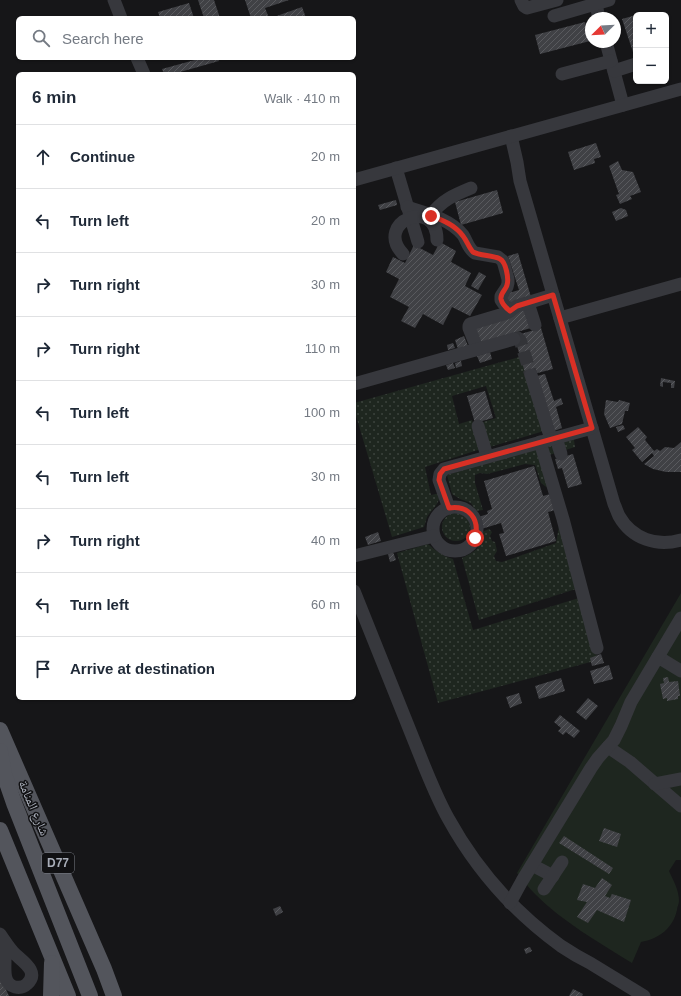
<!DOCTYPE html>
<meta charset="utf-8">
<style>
:root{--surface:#fff;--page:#f2f2f3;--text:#1f2937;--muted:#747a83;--line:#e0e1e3}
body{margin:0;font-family:Helvetica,"Noto Naskh Arabic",sans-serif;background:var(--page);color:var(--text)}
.controls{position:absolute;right:12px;top:12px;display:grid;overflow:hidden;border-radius:6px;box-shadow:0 1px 3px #0004}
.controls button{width:36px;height:36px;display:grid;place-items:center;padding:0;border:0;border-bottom:1px solid var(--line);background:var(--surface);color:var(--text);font:20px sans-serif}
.compass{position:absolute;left:585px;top:12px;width:36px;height:36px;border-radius:50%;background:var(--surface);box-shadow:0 1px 3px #0004;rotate:246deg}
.stop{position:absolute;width:12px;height:12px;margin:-9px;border:3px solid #d93025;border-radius:50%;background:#fff}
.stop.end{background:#d93025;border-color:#fff;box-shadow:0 1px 4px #0008}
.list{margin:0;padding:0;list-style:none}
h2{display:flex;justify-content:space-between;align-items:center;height:52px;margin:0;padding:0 16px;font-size:17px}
h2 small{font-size:13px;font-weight:400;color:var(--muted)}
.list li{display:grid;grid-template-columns:26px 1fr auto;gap:12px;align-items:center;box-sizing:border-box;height:64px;padding:0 16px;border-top:1px solid var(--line)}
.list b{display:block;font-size:15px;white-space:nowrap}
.list em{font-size:13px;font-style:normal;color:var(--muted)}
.icon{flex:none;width:22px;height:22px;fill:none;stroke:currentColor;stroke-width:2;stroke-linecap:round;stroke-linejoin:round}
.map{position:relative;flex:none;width:681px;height:996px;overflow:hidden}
.search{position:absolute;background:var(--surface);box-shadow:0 1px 3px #0004;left:16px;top:16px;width:340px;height:44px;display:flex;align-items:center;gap:10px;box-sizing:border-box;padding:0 14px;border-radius:6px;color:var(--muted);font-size:15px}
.panel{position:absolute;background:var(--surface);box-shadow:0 1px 3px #0004;left:16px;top:72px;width:340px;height:628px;border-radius:6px}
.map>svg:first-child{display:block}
.grass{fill:url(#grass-dots)}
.garden{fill:#1e261f}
.building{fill:url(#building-hatch)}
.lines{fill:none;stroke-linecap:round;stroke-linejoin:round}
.minor-tunnel{stroke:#333438;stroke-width:13;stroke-dasharray:13 6;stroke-linecap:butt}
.minor{stroke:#37383d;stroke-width:13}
.major{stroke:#53555c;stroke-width:16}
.route{stroke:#d93025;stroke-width:5}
.labels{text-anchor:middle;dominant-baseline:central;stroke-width:3;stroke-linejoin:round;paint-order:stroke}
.shield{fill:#111113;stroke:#7b7e86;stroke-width:1}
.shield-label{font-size:12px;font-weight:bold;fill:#a8adb8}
.street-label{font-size:13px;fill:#a8adb8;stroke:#111113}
</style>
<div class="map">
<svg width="681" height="996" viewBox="0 0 681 996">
<defs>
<pattern id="grass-dots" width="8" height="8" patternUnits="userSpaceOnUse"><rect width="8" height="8" fill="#1e261f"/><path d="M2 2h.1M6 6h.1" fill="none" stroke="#3c433d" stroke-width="1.8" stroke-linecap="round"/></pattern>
<pattern id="building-hatch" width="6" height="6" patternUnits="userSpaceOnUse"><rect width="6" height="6" fill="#404145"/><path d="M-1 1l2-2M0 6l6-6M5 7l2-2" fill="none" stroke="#595a5e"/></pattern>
</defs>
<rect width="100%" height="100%" fill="#161618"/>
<g class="grass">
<path d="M523 356 544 431 490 447 483 422 496 418 486 386 452 396 459 424 472 420 481 449 425 467 431 495 440 493C440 504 432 509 427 517 426 520 425 524 424 527L392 537 354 409V403Z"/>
<path d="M573 433 575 447 543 457 553 492 541 483 535 465 525 464 487 474 480 473 475 475V483L483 510 476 511 471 503 460 499 452 494 447 475Z"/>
<circle cx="456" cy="527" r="14"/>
<path d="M560 521 579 588 479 620 462 558C477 551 480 548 482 532L489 529 492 532 490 536 492 541 495 542 497 551 494 556 496 561 502 562 556 543Z"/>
<path d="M428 544C436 551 443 556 453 559L473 630 579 598 598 660 438 703 397 553Z"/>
</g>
<path class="garden" d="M681 593V860H676L669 871C673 880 679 890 679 901 679 904 677 907 677 910 673 928 659 939 641 942L632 963C598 942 563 922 535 894 528 887 523 880 517 873Z"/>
<g class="building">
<path d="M198 0H214L220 18H204Z"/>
<path d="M245 0H289L265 8 269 18H251Z"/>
<path d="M189 3 194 18H160L158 12Z"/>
<path d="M302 7 306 18H271Z"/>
<path d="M636 15V51L633 52 622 19Z"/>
<path d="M585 22 590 41 540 54 535 35Z"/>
<path d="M202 58H218L219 61 173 74H164L162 69Z"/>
<path d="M596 143 601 157 594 159 595 163 574 170 568 152Z"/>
<path d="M618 161 622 170 633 172 641 192 630 196 632 199 620 204 616 195 619 194 609 166Z"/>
<path d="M497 190 503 213 461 225 455 202Z"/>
<path d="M396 200 397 205 380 210 378 205Z"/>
<path d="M621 208 626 210 628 216 616 221 612 212Z"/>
<path d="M440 242 456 251 451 262 471 273 465 286 482 295 470 316 452 307 443 325 423 314 415 328 401 321 409 307 390 297 399 279 386 272 393 257 405 263 414 245 433 255Z"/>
<path d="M518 253 531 297 505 305 502 295 519 290 508 256Z"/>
<path d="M479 272 486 276 478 290 471 286Z"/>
<path d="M528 306 534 327 480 343 474 325Z"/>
<path d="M541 328 553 369 526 376 514 336Z"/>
<path d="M464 336 468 346 458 349 455 340Z"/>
<path d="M453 343 455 348 448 350 447 345Z"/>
<path d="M490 352 492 359 480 363 477 356Z"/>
<path d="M461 361 462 366 456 368 455 363Z"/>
<path d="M453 363 455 368 448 370 446 365Z"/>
<path d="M545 374 554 401 561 398 563 404 556 407 562 428 554 431 537 376Z"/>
<path d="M661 378 675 381 674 388H671V383L663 382V387L660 386Z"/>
<path d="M485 391 493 418 475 423 467 396Z"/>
<path d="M606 400 618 402 619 400 630 403 628 411H625L622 424 610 428 604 414Z"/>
<path d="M623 425 625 429 618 432 616 427Z"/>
<path d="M638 427 647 437 645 440 654 451 657 449 660 451 665 447 674 448 681 442V472H666L653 469 644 464 654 456 652 453 642 462 632 450 635 448 626 437Z"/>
<path d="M573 454 582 484 568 488 562 468 558 469 555 459Z"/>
<path d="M534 466 543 496 554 493 559 509 548 512 556 541 506 556 499 534 504 533 501 523 478 530 475 518 488 514 487 511 492 509 484 481Z"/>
<path d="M378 532 381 541 368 545 365 537Z"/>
<path d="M393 552 396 560 390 562 388 554Z"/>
<path d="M601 654 604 663 592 666 590 658Z"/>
<path d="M609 665 613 679 594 684 590 671Z"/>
<path d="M668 677 669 682 678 681 680 696H678V699L667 701V698L663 699 660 684 664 683 663 678Z"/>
<path d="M561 678 565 691 539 699 535 686Z"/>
<path d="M519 693 522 703 510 708 506 697Z"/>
<path d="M588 698 598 706 586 720 576 712Z"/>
<path d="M560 715 580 731 574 738 566 732 563 735 558 731 561 728 554 722Z"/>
<path d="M604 828 621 834 617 847 599 841Z"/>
<path d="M564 836 613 868 609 874 559 843Z"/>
<path d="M602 878 612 885 605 896 610 898 612 894 631 900 624 922 597 910 588 923 577 917 587 902 577 900 583 884 595 888Z"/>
<path d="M280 906 283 912 276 916 273 909Z"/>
<path d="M530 947 532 951 526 954 524 949Z"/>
<path d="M0 976 9 996H0Z"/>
<path d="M573 989 583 994 582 996H569Z"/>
</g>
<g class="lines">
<path class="minor-tunnel" d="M514 339 518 338 520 340 531 375"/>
<g class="minor">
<path d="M114 0 121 18"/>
<path d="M521 0 524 6 527 8 557 0"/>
<path d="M595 0 599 18"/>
<path d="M554 16 609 0"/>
<path d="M606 42 623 105"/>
<path d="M137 58 144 74"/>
<path d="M614 71 636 64"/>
<path d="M562 74 611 61"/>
<path d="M511 136 517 162 520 181 614 504C616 508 617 512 619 516 632 539 657 547 681 540"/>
<path d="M396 168 418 242"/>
<path d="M354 180 681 89"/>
<path d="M407 207C426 213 450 219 463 235 467 241 468 249 475 253L498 257 503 261 508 279V283L507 287 501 296V300L503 303 510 311"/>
<path d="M431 215C442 200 454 195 471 188"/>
<path d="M403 254C373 222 437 196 437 240"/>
<path d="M528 303 535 325"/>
<path d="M560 318 681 284"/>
<path d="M475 343 469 328V326L470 324 507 313 517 306 553 295"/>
<path d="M531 375 551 439"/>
<path d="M354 384 514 339"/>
<path d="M478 426 487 456"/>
<path d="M556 438 561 454"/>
<path d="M540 442 563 519 597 648"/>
<circle cx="455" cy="529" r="22"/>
<path d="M449 508 439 480 440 474 444 469 592 428"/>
<path d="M354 556 434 536"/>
<path d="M354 591 425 768C432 785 439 802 448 818 476 869 514 912 561 946 570 952 580 958 590 963 608 974 626 985 644 996"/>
<path d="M658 657 681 671"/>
<path d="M608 747 630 762 681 806"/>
<path d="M655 784 681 779"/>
<path d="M532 865 553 876"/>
<path d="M544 889 562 862"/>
<path d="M510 903 522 881 591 768 598 758 614 740 621 726 631 702 681 618"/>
<path d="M0 934C4 940 8 946 13 952 20 960 41 971 27 984 24 987 20 988 15 987 3 984 5 970 5 961 4 953 2 946 0 939"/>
</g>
<g class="major">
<path d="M0 730 104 969 114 996"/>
<path d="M0 751 4 774 14 803 90 996"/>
<path d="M0 830 68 996"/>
<path d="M51 996 52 963"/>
</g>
</g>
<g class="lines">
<path class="route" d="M431 216C443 220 455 225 463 236 467 241 469 248 473 252 480 256 494 255 500 259 506 262 509 279 507 285 506 290 500 293 501 299 502 304 506 308 510 311L517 306 553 295 592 428 444 469 440 474 439 480 449 508C469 505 480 519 475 538"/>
</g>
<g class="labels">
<rect class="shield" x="42" y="853" width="32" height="20" rx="3"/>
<g class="shield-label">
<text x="58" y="863">D77</text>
</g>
<g class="street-label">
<text transform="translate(34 808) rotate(67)">شارع المنامة</text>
</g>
</g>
</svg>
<div class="controls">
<button>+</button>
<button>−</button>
</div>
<svg class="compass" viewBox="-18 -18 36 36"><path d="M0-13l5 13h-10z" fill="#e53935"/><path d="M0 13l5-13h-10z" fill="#747a83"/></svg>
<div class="stop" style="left:475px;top:538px"></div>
<div class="stop end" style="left:431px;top:216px"></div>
<div class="search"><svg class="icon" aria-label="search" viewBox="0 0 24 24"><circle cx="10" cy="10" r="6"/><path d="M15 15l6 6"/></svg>Search here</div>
<section class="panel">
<h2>6 min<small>Walk · 410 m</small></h2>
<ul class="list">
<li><svg class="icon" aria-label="ahead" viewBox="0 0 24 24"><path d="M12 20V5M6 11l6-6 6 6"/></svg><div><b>Continue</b></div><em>20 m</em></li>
<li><svg class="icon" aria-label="left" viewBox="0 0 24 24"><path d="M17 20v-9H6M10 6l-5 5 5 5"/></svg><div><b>Turn left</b></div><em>20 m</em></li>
<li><svg class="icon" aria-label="right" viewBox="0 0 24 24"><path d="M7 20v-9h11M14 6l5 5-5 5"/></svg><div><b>Turn right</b></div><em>30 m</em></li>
<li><svg class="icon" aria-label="right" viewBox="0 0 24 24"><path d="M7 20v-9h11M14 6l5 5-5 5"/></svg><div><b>Turn right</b></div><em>110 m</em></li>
<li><svg class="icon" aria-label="left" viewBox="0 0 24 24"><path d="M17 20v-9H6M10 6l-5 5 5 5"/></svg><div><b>Turn left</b></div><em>100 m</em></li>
<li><svg class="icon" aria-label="left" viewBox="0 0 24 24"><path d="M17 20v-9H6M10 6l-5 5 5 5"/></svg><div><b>Turn left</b></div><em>30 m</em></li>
<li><svg class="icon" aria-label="right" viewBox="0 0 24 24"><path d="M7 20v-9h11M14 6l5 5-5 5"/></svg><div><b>Turn right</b></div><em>40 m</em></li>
<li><svg class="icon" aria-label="left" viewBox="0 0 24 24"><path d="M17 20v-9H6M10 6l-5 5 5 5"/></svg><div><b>Turn left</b></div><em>60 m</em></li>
<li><svg class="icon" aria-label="arrive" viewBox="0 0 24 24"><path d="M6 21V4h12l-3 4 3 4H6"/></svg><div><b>Arrive at destination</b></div></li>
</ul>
</section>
</div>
